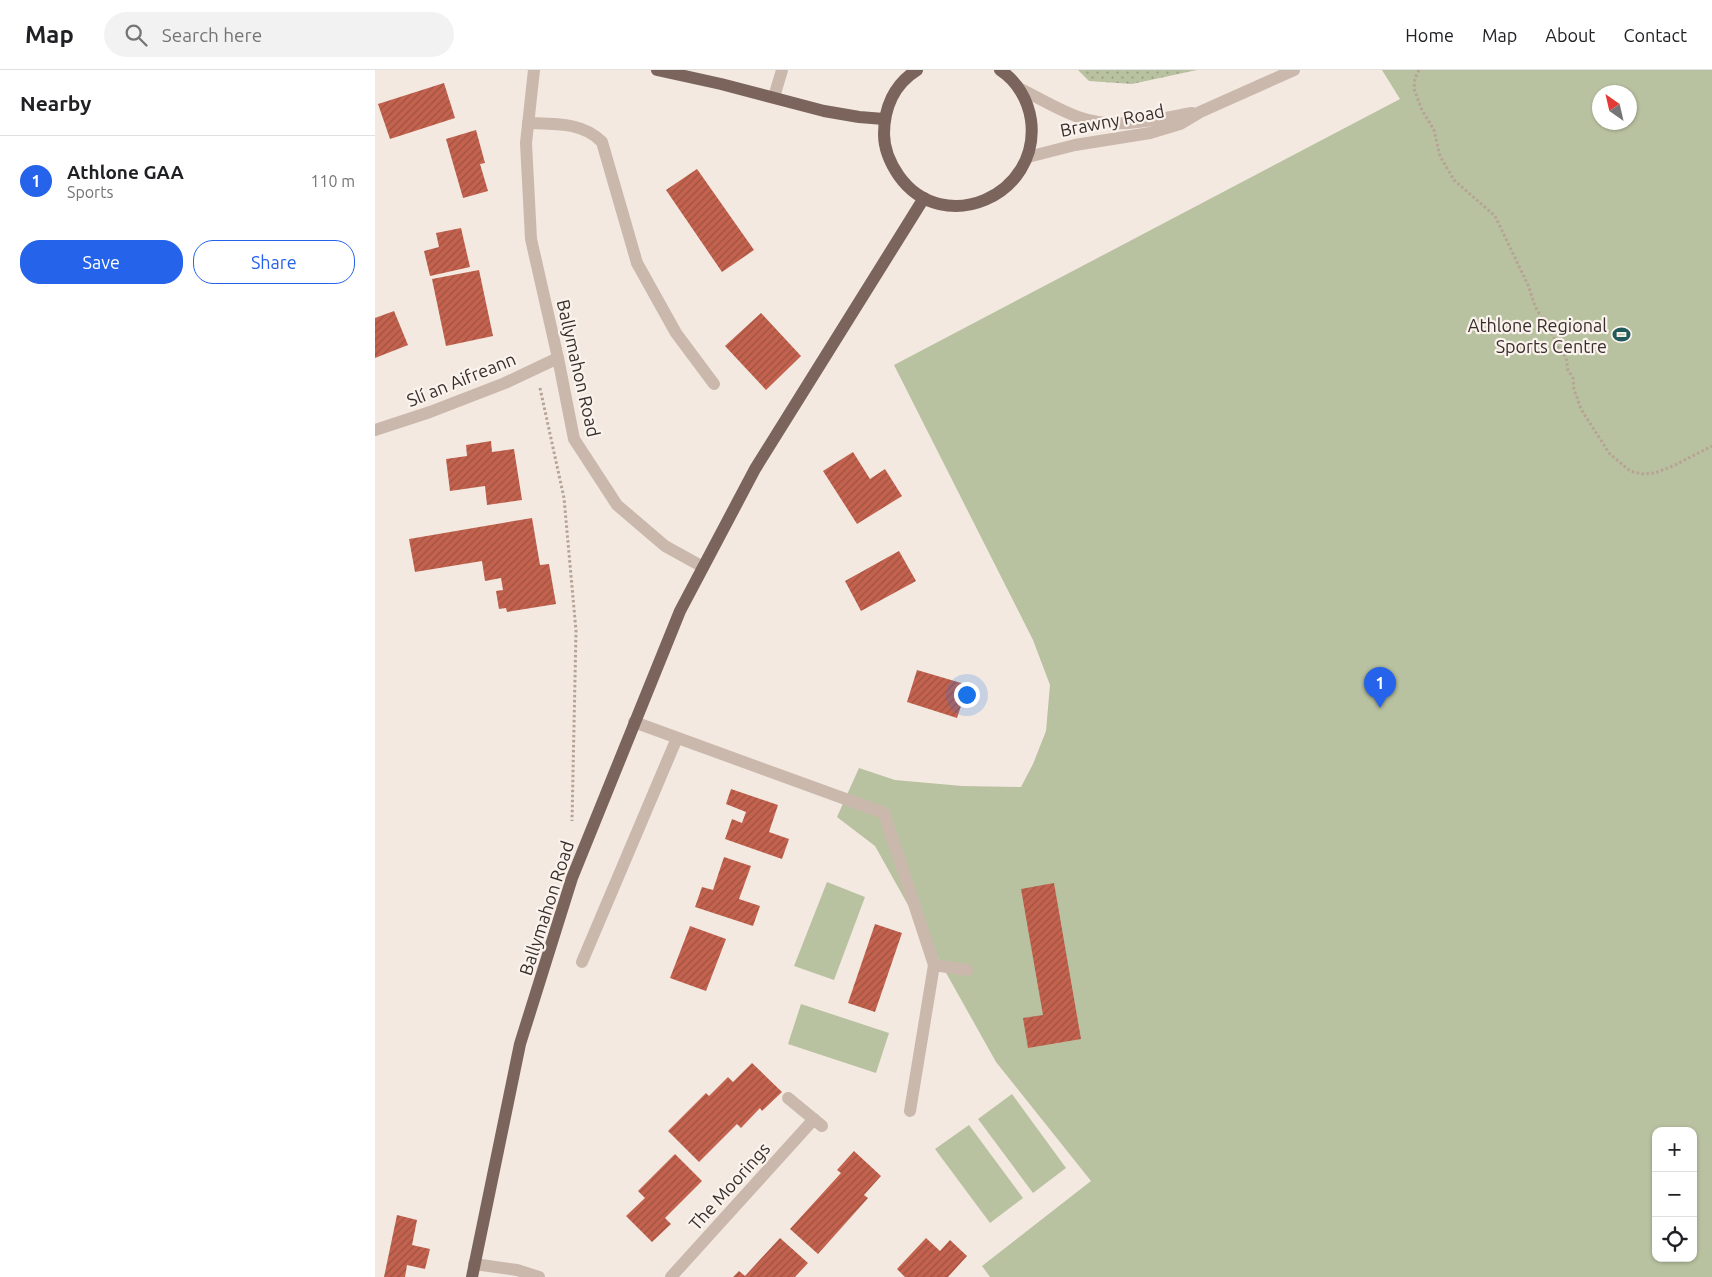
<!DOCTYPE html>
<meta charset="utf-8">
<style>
:root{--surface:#fff;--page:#f2f2f2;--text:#202124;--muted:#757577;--line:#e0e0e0;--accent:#2563eb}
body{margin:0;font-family:Ubuntu,sans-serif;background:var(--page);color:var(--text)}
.controls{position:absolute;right:15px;bottom:15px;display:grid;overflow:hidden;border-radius:10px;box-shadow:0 1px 4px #0004}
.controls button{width:45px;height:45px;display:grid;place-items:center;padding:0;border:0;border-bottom:1px solid var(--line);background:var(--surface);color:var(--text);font:25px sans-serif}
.compass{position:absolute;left:1217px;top:15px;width:45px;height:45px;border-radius:50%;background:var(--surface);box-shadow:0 1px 4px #0004;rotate:326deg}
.you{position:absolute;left:591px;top:624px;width:18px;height:18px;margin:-12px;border:4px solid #fff;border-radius:50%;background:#1a73e8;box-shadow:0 0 0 8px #1a73e833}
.badge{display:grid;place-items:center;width:32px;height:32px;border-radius:50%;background:var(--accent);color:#fff;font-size:16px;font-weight:700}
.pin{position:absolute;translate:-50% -41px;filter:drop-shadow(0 1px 2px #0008)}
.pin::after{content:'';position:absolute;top:26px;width:18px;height:15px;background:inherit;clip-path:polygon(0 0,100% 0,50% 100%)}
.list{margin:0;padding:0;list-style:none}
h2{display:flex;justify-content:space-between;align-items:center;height:65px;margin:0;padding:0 20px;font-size:21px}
h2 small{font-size:16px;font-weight:400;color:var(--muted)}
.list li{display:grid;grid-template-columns:32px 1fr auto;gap:15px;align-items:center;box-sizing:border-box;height:90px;padding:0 20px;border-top:1px solid var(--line)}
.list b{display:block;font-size:19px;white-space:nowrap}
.list p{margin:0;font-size:16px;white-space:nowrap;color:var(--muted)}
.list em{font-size:16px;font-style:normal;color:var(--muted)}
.actions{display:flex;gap:10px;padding:15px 20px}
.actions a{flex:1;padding:11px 0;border:1px solid var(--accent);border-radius:20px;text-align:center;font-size:18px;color:var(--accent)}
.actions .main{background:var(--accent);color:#fff}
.icon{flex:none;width:28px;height:28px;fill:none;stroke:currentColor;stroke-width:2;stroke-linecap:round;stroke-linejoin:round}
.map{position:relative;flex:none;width:1337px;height:1207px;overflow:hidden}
header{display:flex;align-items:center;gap:30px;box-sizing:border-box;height:70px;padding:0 25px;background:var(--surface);border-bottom:1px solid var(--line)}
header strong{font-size:24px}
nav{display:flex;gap:28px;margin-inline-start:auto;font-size:18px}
.search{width:350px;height:45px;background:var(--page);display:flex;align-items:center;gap:12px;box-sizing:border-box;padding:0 18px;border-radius:28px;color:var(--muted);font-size:19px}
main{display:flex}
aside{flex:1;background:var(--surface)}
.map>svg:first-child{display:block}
.grass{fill:url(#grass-dots)}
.garden{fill:#b9c2a0;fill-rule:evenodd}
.building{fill:url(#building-hatch)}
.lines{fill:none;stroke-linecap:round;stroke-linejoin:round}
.path{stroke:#b7a296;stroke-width:3;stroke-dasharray:2.5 2.5;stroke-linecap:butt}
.minor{stroke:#cbb8ac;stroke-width:12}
.major{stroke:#7b645c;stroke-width:12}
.labels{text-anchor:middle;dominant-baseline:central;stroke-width:4.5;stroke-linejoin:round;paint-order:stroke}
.street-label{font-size:18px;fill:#392e2b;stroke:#faf3ed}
.poi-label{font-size:18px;fill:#392e2b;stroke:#faf3ed;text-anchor:end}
</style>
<header>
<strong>Map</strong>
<div class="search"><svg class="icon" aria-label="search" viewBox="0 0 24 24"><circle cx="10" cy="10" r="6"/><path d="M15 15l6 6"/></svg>Search here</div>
<nav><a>Home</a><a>Map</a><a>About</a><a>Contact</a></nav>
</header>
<main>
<aside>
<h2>Nearby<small></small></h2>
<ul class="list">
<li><span class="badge">1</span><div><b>Athlone GAA</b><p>Sports</p></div><em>110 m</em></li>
</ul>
<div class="actions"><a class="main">Save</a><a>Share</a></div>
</aside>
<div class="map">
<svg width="1337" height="1207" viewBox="0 0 1337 1207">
<defs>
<pattern id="grass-dots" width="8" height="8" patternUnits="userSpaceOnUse" patternTransform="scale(1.25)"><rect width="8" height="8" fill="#b9c2a0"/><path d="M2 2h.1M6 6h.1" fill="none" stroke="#979e83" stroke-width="1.8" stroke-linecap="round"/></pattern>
<pattern id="building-hatch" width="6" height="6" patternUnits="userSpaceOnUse" patternTransform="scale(1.25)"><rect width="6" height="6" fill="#c3624e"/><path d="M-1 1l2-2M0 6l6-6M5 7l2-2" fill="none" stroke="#9f5141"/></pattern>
</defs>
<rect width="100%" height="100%" fill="#f3e9e0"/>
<path class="grass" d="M703 0H822L757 14 714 11Z"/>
<g class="garden">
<path d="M1007 0H1337V1207H615L607 1196 716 1111 621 992 500 776 462 747 484 698 520 710 587 716 646 717 658 694 671 661 675 615 658 570 519 295 1025 29ZM1224 22H1254V52H1224ZM1281 1061H1318V1188H1281Z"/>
<path d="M452 812 490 827 459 910 419 896Z"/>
<path d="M426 934 514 963 501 1003 413 974Z"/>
<path d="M637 1024 691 1098 658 1123 603 1049Z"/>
<path d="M594 1055 648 1128 615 1153 560 1079Z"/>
</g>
<g class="building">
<path d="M69 13 80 48 15 69 3 34Z"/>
<path d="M101 60 110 93 105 94 113 121 88 128 71 69Z"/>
<path d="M322 99 379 180 347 202 291 120Z"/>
<path d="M86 158 95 197 55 206 49 181 64 177 61 163Z"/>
<path d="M104 200 118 266 71 276 57 209Z"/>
<path d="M19 241 33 275 0 288V248Z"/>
<path d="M386 243 426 286 391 320 350 276Z"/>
<path d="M116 371 117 382 139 379 147 430 112 435 110 416 75 421 71 389 92 386 91 375Z"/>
<path d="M478 382 495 409 510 399 527 426 482 454 448 401Z"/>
<path d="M157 448 165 495 174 494 181 534 132 542 131 538 124 539 121 521 128 520 126 508 110 511 107 491 40 502 34 469Z"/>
<path d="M524 481 541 511 486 541 470 511Z"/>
<path d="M542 600 593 615 582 648 532 632Z"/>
<path d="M356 719 403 735 394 762 414 769 407 789 350 769 357 749 367 753 371 742 351 734Z"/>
<path d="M349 787 376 796 364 829 385 836 378 856 320 837 327 817 338 820Z"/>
<path d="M679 813 706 969 653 978 648 948 668 945 646 819Z"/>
<path d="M500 854 527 863 500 942 473 933Z"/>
<path d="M315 856 351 869 331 921 295 908Z"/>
<path d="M377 993 407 1022 387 1041 385 1038 366 1058 362 1054 324 1092 293 1061 331 1023 334 1026 353 1007 358 1012Z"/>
<path d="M479 1081 506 1106 489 1125 493 1128 443 1184 415 1159 466 1103 462 1100Z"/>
<path d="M300 1084 327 1111 290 1148 296 1154 277 1172 251 1146 270 1128 263 1121Z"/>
<path d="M22 1145 42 1150 37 1175 55 1179 50 1199 32 1195 30 1207H9Z"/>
<path d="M405 1168 433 1193 420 1207H358L364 1201 370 1206Z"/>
<path d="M551 1168 565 1181 575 1170 592 1186 573 1207H530L522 1199Z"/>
</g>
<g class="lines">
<g class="path">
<path d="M1044 0 1040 8 1039 19 1047 40 1059 60 1065 86 1079 110 1120 146 1153 215 1160 236 1171 256 1178 265 1182 276 1191 287 1193 300 1198 308 1199 319 1206 339 1234 383 1255 401 1267 404 1280 403 1300 395 1337 376"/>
<path d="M165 318 189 428 201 561 197 751"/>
</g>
<g class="minor">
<path d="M159 0 151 73 156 169 183 288 199 369 242 435 290 476 328 497"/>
<path d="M644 18C664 28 685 41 706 48 740 60 783 49 817 43"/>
<path d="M399 27 407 0"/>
<path d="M153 53C179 54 208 52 227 72L262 193 301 263 339 314"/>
<path d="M653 87 700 75 775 63 805 54 825 42 919 0"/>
<path d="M0 360 55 342 130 313 183 288"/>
<path d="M259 652 509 743 559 895 592 900"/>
<path d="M207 892 302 668"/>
<path d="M413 1028 447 1056"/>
<path d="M535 1041 559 895"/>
<path d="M99 1194 142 1200 164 1207"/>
<path d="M296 1207 439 1049"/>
</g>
<g class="major">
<path d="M282 0 346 14 449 41 484 47 509 49"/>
<path d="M542 0C519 14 509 38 509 64 509 80 515 93 524 106 568 168 666 126 656 50 653 30 642 11 625 0"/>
<path d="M97 1207 145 974 197 808 305 541 380 399 549 128"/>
</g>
</g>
<defs>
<symbol id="stadium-bare" viewBox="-9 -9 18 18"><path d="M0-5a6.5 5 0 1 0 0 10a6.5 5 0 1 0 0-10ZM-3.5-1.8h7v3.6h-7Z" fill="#215a5a" stroke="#faf3ed" stroke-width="2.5" paint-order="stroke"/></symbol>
</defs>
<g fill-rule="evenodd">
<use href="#stadium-bare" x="1234" y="252" width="25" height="25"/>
</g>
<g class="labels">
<g class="street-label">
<text transform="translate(737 50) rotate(-11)">Brawny Road</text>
<text transform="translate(204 298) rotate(77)">Ballymahon Road</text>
<text transform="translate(86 309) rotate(-22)">Slí an Aifreann</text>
<text transform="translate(171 838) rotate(-72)">Ballymahon Road</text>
<text transform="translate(354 1116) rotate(-48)">The Moorings</text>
</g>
<g class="poi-label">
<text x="1232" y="255">Athlone Regional<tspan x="1232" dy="21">Sports Centre</tspan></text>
</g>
</g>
</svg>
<div class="controls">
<button>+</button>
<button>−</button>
<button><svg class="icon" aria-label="locate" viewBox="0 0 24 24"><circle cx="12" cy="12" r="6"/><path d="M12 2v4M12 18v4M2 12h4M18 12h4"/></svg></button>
</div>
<svg class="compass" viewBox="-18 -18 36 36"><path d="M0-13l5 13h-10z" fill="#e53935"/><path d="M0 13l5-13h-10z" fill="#757577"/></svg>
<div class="you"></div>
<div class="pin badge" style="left:1005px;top:638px">1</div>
</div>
</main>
